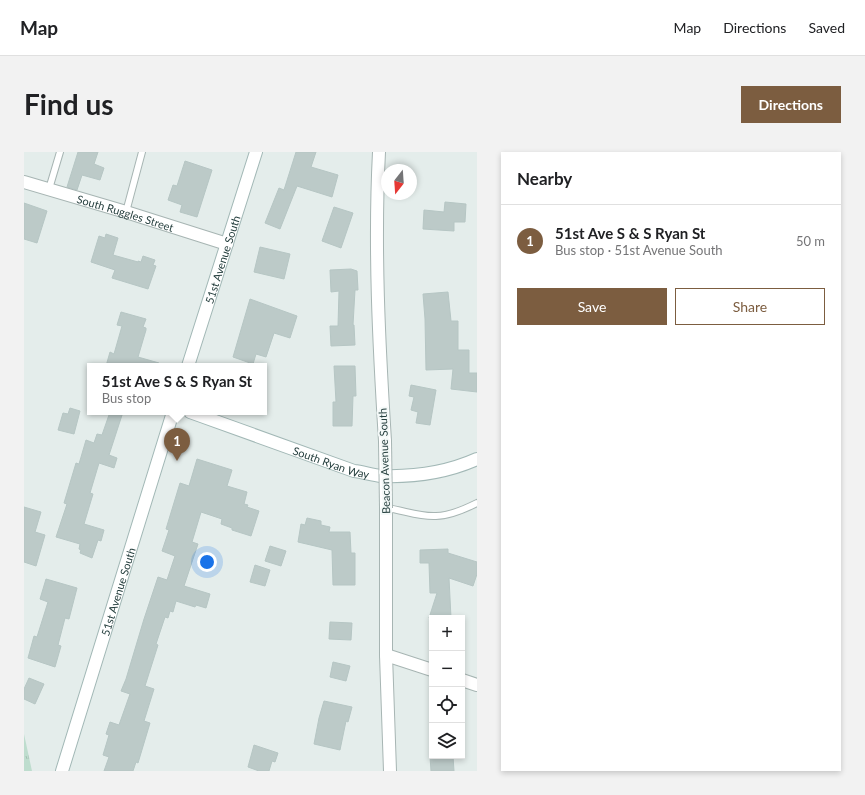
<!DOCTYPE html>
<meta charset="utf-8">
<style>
:root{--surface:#fff;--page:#f2f2f2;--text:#202124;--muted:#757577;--line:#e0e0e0;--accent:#7c5d40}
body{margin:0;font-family:Lato,sans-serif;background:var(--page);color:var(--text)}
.controls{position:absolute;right:12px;bottom:12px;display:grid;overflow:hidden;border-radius:0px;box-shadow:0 2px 6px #0003}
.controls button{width:36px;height:36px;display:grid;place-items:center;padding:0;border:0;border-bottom:1px solid var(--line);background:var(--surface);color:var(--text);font:20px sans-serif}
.compass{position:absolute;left:357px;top:12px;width:36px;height:36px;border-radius:50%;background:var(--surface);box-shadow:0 2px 6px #0003;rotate:197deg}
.you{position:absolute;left:183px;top:410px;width:14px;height:14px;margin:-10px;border:3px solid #fff;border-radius:50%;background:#1a73e8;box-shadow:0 0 0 6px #1a73e833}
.badge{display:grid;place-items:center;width:26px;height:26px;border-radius:50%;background:var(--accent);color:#fff;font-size:13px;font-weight:700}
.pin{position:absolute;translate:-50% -33px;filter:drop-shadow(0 1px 2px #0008)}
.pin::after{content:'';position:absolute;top:21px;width:14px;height:12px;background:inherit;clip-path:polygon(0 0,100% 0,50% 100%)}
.popup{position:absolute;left:63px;top:211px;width:180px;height:52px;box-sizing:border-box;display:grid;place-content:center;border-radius:0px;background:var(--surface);filter:drop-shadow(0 1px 3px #0005);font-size:13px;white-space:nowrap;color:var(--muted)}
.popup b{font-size:15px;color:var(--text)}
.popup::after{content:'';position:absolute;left:50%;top:100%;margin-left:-8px;border:8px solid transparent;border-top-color:var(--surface)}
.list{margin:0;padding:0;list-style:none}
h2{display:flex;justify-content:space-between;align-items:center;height:52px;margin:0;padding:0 16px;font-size:17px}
h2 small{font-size:13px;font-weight:400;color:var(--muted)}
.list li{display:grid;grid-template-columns:26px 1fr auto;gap:12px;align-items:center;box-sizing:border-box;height:72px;padding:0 16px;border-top:1px solid var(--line)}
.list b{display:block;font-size:15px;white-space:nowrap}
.list p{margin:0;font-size:13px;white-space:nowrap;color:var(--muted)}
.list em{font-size:13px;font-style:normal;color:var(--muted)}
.actions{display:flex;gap:8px;padding:12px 16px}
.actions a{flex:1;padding:9px 0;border:1px solid var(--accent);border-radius:0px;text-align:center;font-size:14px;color:var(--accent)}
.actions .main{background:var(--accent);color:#fff}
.icon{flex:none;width:22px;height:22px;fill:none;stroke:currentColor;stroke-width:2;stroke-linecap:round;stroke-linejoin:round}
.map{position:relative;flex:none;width:453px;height:619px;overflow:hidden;border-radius:0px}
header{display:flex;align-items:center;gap:24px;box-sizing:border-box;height:56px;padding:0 20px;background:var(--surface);border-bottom:1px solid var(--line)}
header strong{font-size:19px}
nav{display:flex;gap:22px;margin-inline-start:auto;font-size:14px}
.intro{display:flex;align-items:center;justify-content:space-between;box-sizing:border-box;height:96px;padding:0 24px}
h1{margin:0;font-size:28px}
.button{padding:10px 18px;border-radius:0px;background:var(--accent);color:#fff;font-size:14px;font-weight:700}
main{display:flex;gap:24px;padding:0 24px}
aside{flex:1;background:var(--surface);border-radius:0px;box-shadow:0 2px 6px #0003}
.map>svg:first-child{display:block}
.grass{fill:url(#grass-tufts)}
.building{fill:#bccac8;stroke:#b6c6c4}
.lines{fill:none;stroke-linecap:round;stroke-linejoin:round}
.lane-casing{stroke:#a7b5b3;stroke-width:8}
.street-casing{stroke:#a7b5b3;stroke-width:14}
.secondary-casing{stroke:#a2b8b6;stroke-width:14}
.lane{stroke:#fff;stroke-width:6}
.street{stroke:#fff;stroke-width:12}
.secondary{stroke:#fff;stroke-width:12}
.street-bridge-casing{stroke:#a7b5b3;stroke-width:14;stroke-linecap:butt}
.street-bridge{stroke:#fff;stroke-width:12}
.labels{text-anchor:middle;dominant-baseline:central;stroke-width:4;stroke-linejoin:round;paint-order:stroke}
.street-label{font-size:11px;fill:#243e3d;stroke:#f4f9f8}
</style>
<header>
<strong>Map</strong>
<nav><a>Map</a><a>Directions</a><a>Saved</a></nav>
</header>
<div class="intro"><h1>Find us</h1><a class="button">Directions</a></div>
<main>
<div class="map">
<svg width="453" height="619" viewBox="0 0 453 619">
<defs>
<pattern id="grass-tufts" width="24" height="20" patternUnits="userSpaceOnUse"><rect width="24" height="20" fill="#beddce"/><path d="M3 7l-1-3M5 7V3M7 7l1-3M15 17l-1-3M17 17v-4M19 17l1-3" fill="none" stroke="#a3bfb2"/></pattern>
</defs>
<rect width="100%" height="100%" fill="#e4edeb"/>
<path class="grass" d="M0 582 8 619H0Z"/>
<g class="building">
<path d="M54 0H74L70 12 80 16 76 28 58 23 53 38 43 35Z"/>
<path d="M272 0H292L287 15 314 23 308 45 273 34 256 77 241 71 255 36 260 38Z"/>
<path d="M161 9 188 18 173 65 156 60 158 53 144 48 149 33 153 34Z"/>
<path d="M421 50 442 52 441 70H430V79L399 77 400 58 420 60Z"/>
<path d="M0 51 23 59 13 91 0 87Z"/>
<path d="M310 55 329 61 317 96 298 89Z"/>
<path d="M82 82 94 86 89 103 114 110V109L117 110 119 104 131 108 129 113 132 114 124 137 88 126 91 118 67 110 75 84 81 86Z"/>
<path d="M236 95 266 102 260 127 230 120Z"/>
<path d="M327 117 333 119 334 138H331L329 173H330L331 193 307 194 306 174H314L315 139 307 140 306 118Z"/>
<path d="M424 140 427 169H434V198H445V221H453V240L427 237 429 217 402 218 401 167 399 142Z"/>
<path d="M226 147 273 164 266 186 250 181 242 205 232 202 229 212 209 205Z"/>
<path d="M97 160 122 167 119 175 122 176V178L114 205 135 211 134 214H82L86 200 90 202 98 174 93 173Z"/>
<path d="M310 214H331L332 244H329L328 274H309V250H312Z"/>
<path d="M387 233 412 238 406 273 392 271 394 260 387 258 390 245 385 244Z"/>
<path d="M46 256 56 259 50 282 34 278 39 261 44 262Z"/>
<path d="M86 260H99L85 303 93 306 90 316 75 311 66 341 69 342 60 372 80 378 77 389 74 388 68 406 56 401 57 398 55 397 56 392 32 385 43 352 40 351 52 311 55 312 62 288 70 291 73 282 78 283Z"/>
<path d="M173 307 208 318 203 334 223 340 220 352 224 353 223 355 235 359 227 384 208 378V376L197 372 198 367 177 360 168 390 174 392 160 434 186 442 182 456 172 453 171 455 152 449 149 460 146 459 144 466 141 465 132 492 134 493 121 534 130 537 120 569 126 571 114 611 112 610 109 619H80L85 605 79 603 85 583 82 582 86 570 95 573 106 542 97 539 102 527 120 467 134 425 143 428 151 404 138 399 145 378 142 377 156 331 165 334Z"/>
<path d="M0 355 17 360 11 380 21 383 12 414 0 410Z"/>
<path d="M283 366 297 369V373L306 375 305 380H326L327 401H331V433H309L308 398 274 390 277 372 281 373Z"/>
<path d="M246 394 262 399 257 414 241 409Z"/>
<path d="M424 397V401L453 410V422L449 434 425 426 427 466H405L413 441H406L405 411H396V398Z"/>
<path d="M231 413 246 418 241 434 226 430Z"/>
<path d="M22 427 53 436 45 467 41 466 34 493 37 494 31 515 4 506 10 484 13 485 24 450 16 447Z"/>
<path d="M306 470 328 471 327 488 305 487Z"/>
<path d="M309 510 326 514 322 529 306 525Z"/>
<path d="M5 526 20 532 11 552 0 547V537Z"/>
<path d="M300 549 328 555 324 570 322 569 316 598 290 592 295 566Z"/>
<path d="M230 593 254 601 251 610 248 609 245 619H235L224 615Z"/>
<path d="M406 604H429L430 619H407Z"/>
</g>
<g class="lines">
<defs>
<g id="lane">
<path d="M25 37 36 0"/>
<path d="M102 60 118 0"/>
<path d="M362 356C379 358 395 365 412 364 425 364 441 357 453 351"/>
</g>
<g id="street">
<path d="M355 0C350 96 355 193 361 289"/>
<path id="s1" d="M0 30 102 60 203 92"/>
<path d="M362 356V503L366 619"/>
<path d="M362 503 408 518"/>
<path d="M438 528 453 533"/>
</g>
<g id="secondary">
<path id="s2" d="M164 214 232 0"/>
<path id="s3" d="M166 260 330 319C339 320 348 323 358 324 389 325 424 320 453 307"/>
<path id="s4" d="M38 619 149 260"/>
</g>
</defs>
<use href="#lane" class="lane-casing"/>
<use href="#street" class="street-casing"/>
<use href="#secondary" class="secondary-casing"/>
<use href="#lane" class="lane"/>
<use href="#street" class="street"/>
<use href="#secondary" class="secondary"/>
<defs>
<path id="street-bridge" d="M361 289 362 356"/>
</defs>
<use href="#street-bridge" class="street-bridge-casing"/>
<use href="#street-bridge" class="street-bridge"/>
</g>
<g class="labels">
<g class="street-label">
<text stroke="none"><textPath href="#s1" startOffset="106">South Ruggles Street</textPath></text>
<text stroke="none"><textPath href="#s2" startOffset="112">51st Avenue South</textPath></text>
<text stroke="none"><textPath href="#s3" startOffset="150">South Ryan Way</textPath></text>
<text transform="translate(360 309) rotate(-92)">Beacon Avenue South</text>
<text stroke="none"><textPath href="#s4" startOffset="188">51st Avenue South</textPath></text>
</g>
</g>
</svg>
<div class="controls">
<button>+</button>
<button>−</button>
<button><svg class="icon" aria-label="locate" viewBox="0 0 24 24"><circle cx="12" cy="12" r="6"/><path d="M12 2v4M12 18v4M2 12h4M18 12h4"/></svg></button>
<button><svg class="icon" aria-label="layers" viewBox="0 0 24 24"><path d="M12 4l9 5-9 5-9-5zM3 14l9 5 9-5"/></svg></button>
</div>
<svg class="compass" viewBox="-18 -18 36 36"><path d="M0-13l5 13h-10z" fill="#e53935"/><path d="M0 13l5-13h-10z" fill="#757577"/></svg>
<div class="you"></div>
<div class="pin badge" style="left:153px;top:309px">1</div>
<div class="popup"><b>51st Ave S &amp; S Ryan St</b>Bus stop</div>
</div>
<aside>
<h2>Nearby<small></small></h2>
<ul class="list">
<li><span class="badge">1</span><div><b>51st Ave S &amp; S Ryan St</b><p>Bus stop · 51st Avenue South</p></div><em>50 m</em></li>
</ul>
<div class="actions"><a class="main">Save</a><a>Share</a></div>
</aside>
</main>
